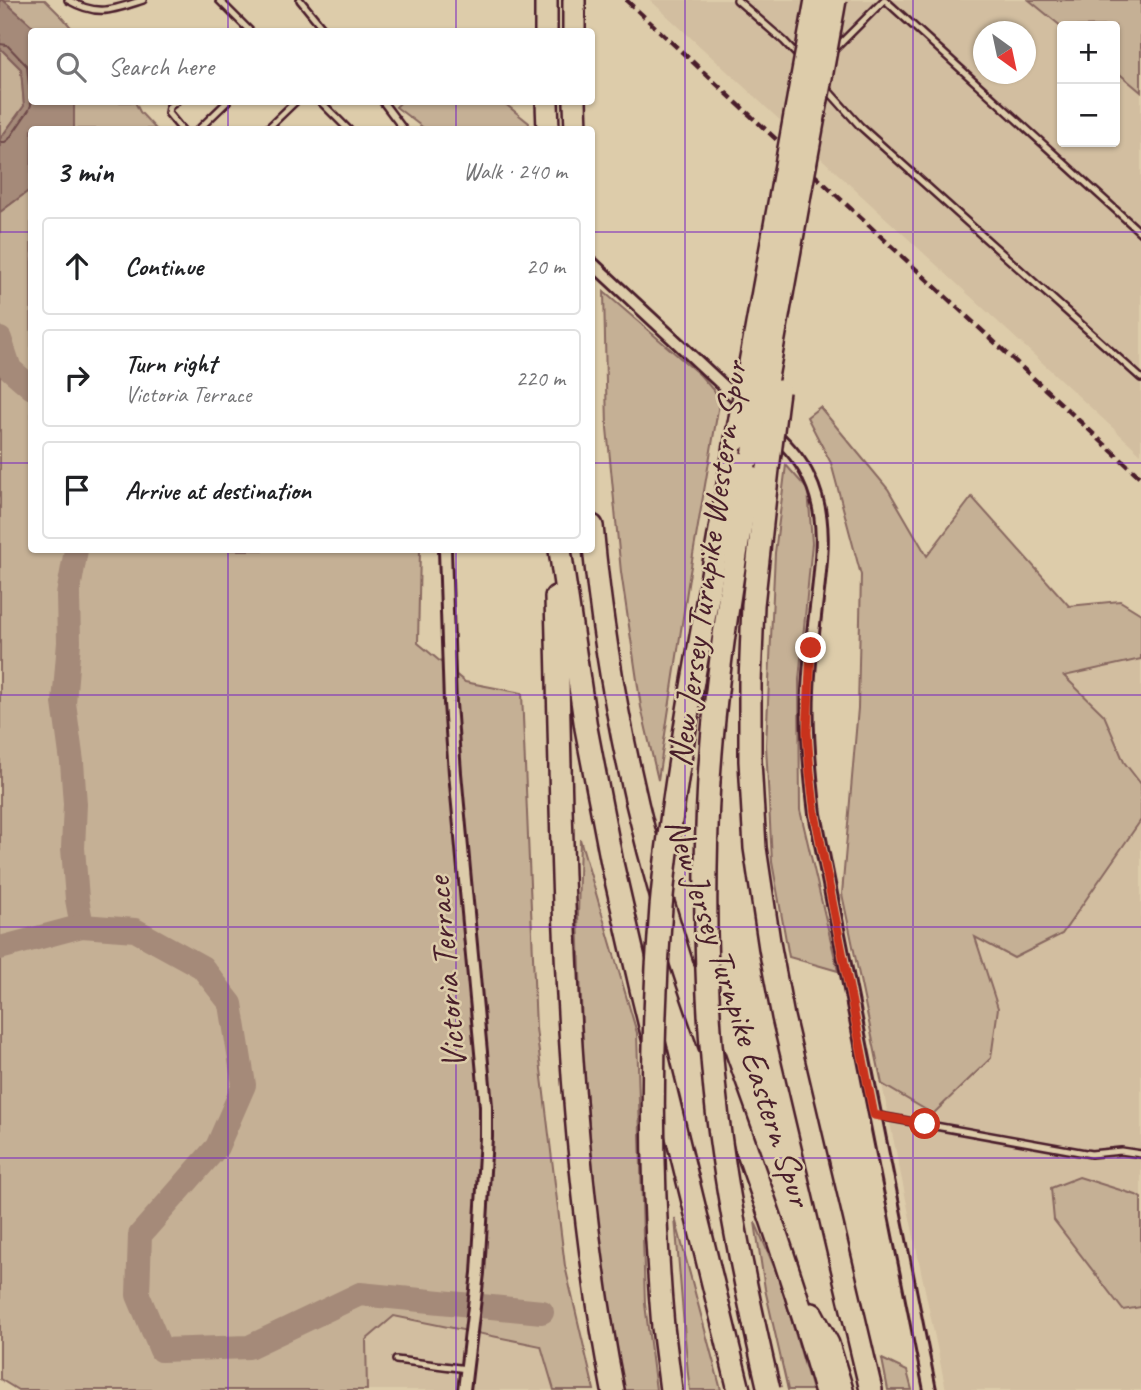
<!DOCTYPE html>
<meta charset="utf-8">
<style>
:root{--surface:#fff;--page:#f6f6f6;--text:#202124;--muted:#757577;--line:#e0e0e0}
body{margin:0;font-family:Caveat,sans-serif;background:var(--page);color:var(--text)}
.controls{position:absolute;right:21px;top:21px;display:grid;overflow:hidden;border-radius:7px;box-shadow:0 2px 5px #0004}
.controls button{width:63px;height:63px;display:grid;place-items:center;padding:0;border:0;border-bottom:2px solid var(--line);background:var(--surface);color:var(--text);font:35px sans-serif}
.compass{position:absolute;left:973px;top:21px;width:63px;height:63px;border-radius:50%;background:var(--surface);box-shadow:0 2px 5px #0004;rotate:147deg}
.stop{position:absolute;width:21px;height:21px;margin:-16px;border:5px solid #c8321e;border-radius:50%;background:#fff}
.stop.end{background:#c8321e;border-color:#fff;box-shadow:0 2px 7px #0008}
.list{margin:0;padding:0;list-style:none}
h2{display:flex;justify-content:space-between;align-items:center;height:91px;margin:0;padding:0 28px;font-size:30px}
h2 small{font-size:23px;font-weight:400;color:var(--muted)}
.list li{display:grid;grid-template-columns:46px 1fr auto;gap:21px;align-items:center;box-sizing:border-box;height:98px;margin:0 14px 14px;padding:0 14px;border:2px solid var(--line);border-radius:7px}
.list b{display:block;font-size:26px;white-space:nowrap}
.list p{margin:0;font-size:23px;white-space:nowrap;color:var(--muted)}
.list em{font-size:23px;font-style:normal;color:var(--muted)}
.icon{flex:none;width:38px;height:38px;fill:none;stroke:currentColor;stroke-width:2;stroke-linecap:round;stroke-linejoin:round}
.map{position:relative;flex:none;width:1141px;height:1390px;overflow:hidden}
.search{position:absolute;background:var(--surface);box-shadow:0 2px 5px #0004;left:28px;top:28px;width:567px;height:77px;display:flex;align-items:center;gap:18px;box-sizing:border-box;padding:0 24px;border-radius:7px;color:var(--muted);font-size:26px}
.panel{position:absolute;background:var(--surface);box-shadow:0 2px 5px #0004;left:28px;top:126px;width:567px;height:427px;border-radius:7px}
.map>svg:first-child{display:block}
.built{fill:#d2bea0;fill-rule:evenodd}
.green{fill:#c5b095;stroke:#886860;stroke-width:2}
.water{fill:#a58a79;stroke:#815f5a;stroke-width:2}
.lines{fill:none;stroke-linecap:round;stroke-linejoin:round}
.shore{stroke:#6e4a4a;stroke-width:2}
.river{stroke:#a58a79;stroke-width:24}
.service-casing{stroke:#4a1f2b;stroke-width:10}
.minor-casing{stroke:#4a1f2b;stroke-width:16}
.motorway-casing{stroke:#4a1f2b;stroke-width:26}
.service{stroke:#dca;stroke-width:5}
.minor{stroke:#dca;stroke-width:10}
.motorway{stroke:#dca;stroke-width:21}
.rail{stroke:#4a1f2b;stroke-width:4.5;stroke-dasharray:10 5;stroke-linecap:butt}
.motorway-bridge-casing{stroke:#4a1f2b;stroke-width:26;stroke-linecap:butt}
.motorway-bridge{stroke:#dca;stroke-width:21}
.route{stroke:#c8321e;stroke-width:9}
.grid{fill:none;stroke:#7b2cbf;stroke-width:2;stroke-opacity:0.55}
.labels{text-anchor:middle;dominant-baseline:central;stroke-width:5;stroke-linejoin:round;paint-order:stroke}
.street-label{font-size:35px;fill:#4a1f2b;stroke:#dca}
</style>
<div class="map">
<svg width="1141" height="1390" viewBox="0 0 1141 1390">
<rect width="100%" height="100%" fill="#dca"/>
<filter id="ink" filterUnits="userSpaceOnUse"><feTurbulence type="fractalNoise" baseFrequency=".0143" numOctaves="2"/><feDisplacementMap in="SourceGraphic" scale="14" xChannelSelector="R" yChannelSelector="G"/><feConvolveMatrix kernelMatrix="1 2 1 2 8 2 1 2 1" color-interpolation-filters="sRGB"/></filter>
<g filter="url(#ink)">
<g class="built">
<path d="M650 0H1037L1062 26V142H1115V63L1141 84V454ZM984 32H1026V74H984Z"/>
<path d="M1141 659V1390H946L842 894 1064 675Z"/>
<path d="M394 1316 542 1346 554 1390H367L366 1340Z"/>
</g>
<g class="green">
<path d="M3 0H45L64 19 74 31H38Z"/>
<path d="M1029 0H1141V92L1115 70V26L1062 27Z"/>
<path d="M0 48 21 69 24 106 0 139Z"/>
<path d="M74 102H135L140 112 156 129H74Z"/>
<path d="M401 102H503L529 123 528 129H425L396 107Z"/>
<path d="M31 189 32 550H420L418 643 465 682 522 693 536 1028 565 1266 594 1390H554L541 1346 394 1316 366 1340 367 1390H18L0 1379V212Z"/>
<path d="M604 292 700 375 720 398 689 578 658 780 641 707 621 572 607 428Z"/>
<path d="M820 407 888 489 927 556 972 497 1069 606 1120 601 1141 614V659L1064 676 1104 715 1124 762 1141 784V820L1062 934 1014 958 975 937 998 1008 991 1058 933 1114 882 1084 842 894 858 708 861 575 831 463 807 417Z"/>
<path d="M786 465 808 490 812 543 799 680 800 810 838 971 789 957 772 862 766 745 775 553Z"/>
<path d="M580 839 637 1033 645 1304 656 1390H620L602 1279 583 1053 578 915Z"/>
<path d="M1079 1177 1136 1195 1141 1198V1307L1123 1310 1054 1220 1051 1188Z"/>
<path d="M675 1218 721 1390H690L688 1374Z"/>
<path d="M755 1222 779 1278 812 1390H788L765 1289Z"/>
<path d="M882 1359 907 1371 912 1390H888Z"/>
</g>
<path class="water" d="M0 0H3L38 31 32 32V102H74V129L32 130 31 189 0 212V139L24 106 21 69 0 48Z"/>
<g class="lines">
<path class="shore" d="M0 44 7 45 27 66 31 105 29 110 9 139 5 142H0"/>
<g class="river">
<path d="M0 339 10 369 32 388"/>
<path d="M76 550 68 595 69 642 64 703 72 762 75 804 73 848 77 899 82 926"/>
<path d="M0 948 82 926 135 930 202 967 231 1004 244 1085 217 1147 140 1235 138 1295 161 1350 249 1347 360 1294 542 1312"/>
</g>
<defs>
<g id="service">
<path d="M68 0C98 17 112 10 143 0"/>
<path d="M219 0 251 32"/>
<path d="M300 0 326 32"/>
<path d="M737 0 784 41 799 57"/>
<path d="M885 0 1141 233"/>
<path d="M832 52 884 0"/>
<path d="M826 88 860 126 1141 378"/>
<path d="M176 102 169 107 168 113 182 130"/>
<path d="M321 102 349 130"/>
<path d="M383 102 404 130"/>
<path d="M198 130 227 102"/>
<path d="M266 130 295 102"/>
<path d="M874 1115 1091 1154 1121 1151 1141 1154"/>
<path d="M396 1360 467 1369"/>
</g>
<g id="minor">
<path d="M592 263 743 404"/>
<path d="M773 432C787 445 801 460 809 478 830 520 820 571 815 616 812 641 809 666 808 691 806 732 810 773 815 814L930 1390"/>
<path d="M445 550 450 703 455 773 486 1106V1137L478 1273 464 1390"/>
</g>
<g id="motorway">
<path d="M546 0V32"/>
<path d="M574 0V32"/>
<path d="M547 102 548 130"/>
<path d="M575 102 576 130"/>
<path d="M768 469 753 605 750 683V761L755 848 770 948 783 1017 871 1390"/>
<path d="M592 526C605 669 634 812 677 949 699 1020 726 1089 750 1159 777 1235 803 1312 825 1390"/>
<path d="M560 550 586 728 612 863 641 989 739 1390"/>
<path d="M556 597C563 862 562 1129 613 1390"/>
<path d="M693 681 736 440"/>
<path d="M709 780C716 671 734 563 753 455"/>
<path d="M812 1314 828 1344 842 1390"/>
<path d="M663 1327 671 1390"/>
</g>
</defs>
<use href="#service" class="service-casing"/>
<use href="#minor" class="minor-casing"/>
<use href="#motorway" class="motorway-casing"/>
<use href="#service" class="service"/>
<use href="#minor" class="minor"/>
<use href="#motorway" class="motorway"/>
<path class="rail" d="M626 0 1141 478"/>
<defs>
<g id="motorway-bridge">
<path d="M736 440 816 0"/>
<path d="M753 455 835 0"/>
<path d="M768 469 778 391"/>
<path d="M709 780C703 893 705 1007 718 1119 729 1210 748 1300 769 1390"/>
<path d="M663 1327C651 1188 650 1047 661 907 668 831 680 756 693 681"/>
</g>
</defs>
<use href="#motorway-bridge" class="motorway-bridge-casing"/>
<use href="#motorway-bridge" class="motorway-bridge"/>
</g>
</g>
<g class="lines" filter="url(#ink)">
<path class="route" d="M811 648 807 732 810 772 815 814 874 1115 925 1124"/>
</g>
<path class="grid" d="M228 0V32M456 0V32M685 0V1390M913 0V1390M228 102V130M456 102V130M0 232H32M592 232H1141M0 463H32M592 463H1141M228 550V1390M456 550V1390M0 695H1141M0 927H1141M0 1158H1141"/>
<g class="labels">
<g class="street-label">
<text transform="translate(707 564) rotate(-82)">New Jersey Turnpike Western Spur</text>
<text transform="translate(446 973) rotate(-95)">Victoria Terrace</text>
<text transform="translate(739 1012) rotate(72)">New Jersey Turnpike Eastern Spur</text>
</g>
</g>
</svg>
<div class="controls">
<button>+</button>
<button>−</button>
</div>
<svg class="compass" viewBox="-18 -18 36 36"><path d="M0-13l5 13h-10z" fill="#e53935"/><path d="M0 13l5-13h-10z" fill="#757577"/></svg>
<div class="stop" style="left:925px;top:1124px"></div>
<div class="stop end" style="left:811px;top:648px"></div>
<div class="search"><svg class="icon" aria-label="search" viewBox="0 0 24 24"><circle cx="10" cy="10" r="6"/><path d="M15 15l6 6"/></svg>Search here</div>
<section class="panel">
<h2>3 min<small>Walk · 240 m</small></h2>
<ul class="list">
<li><svg class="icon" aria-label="ahead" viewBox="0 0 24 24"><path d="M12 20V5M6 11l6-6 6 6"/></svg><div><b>Continue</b></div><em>20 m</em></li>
<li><svg class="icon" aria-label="right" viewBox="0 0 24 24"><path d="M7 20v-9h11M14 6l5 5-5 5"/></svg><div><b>Turn right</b><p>Victoria Terrace</p></div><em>220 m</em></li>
<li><svg class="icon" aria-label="arrive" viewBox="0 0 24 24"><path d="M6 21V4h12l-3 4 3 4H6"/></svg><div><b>Arrive at destination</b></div></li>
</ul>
</section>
</div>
